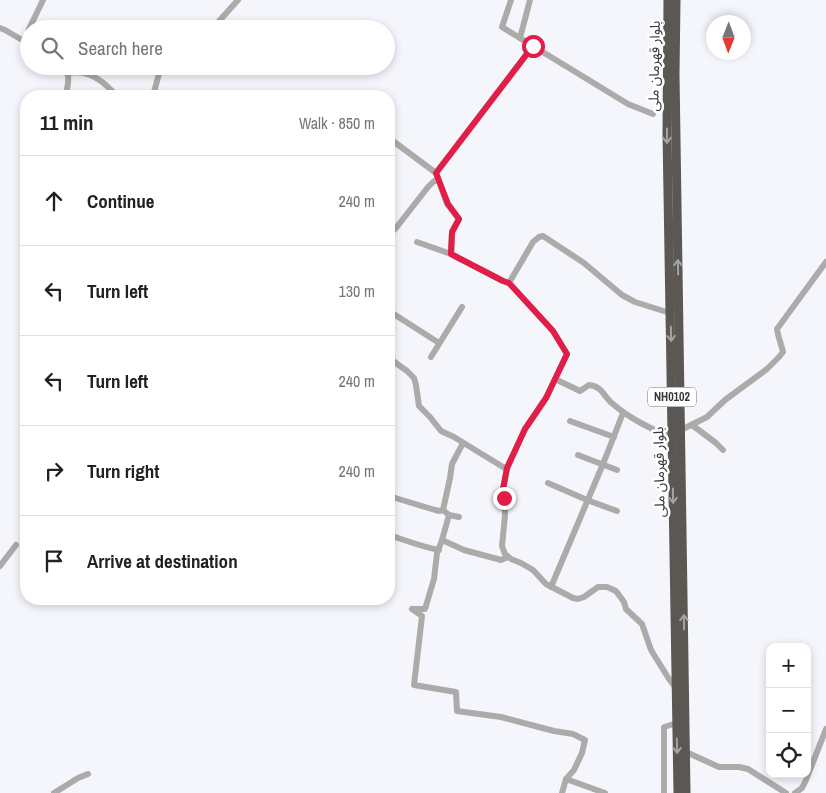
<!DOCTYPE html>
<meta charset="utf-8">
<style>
:root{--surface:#fff;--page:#f2f2f2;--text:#222;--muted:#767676;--line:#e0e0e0}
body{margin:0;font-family:"Archivo Narrow","Noto Sans Arabic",sans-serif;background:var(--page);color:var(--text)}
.controls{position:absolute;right:15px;bottom:15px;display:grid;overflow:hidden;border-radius:10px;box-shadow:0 2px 8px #0003}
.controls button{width:45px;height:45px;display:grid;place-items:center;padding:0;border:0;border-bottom:1px solid var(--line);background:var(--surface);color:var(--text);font:25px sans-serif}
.compass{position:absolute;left:706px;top:15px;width:45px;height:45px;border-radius:50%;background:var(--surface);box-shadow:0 2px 8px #0003;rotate:181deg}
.stop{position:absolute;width:15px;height:15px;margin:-11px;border:4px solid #e11d48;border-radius:50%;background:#fff}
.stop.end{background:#e11d48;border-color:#fff;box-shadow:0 1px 5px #0008}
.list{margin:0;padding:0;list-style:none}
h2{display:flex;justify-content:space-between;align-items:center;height:65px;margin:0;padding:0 20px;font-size:21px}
h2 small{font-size:16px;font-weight:400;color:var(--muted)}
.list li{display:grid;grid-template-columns:32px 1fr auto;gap:15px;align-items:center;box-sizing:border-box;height:90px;padding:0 20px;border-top:1px solid var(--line)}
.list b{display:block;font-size:19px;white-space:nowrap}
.list em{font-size:16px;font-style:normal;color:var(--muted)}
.icon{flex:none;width:28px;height:28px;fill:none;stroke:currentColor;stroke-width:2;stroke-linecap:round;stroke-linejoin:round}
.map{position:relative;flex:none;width:826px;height:793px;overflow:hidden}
.search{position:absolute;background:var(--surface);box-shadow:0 2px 8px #0003;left:20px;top:20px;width:375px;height:55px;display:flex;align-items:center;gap:12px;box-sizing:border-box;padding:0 18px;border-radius:28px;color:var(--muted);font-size:19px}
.panel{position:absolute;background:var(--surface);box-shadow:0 2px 8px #0003;left:20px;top:90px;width:375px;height:515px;border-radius:20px}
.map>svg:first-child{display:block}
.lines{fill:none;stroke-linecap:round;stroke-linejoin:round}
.minor{stroke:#adaba9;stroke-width:6}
.highway{stroke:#5b5853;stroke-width:9}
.oneway{stroke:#a5a3a0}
.route{stroke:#e11d48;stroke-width:6}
.labels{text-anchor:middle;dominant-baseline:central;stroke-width:5;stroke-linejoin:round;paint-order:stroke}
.shield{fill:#fff;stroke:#727274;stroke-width:1}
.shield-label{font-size:12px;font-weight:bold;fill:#363639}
.street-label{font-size:14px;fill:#363639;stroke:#fff}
</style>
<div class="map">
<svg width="826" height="793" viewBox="0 0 826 793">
<rect width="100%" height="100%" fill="#f4f6fc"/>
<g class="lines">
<g class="minor">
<path d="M511 0 502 27 628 104 653 114"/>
<path d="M0 28 5 30 29 44"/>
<path d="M29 29 43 0"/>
<path d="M212 29 238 0"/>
<path d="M520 38 530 0"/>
<path d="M63 66C72 77 67 84 66 96"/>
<path d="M68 73C84 70 96 76 108 87 112 91 115 95 121 96"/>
<path d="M153 96 161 66"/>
<path d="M389 138 436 173 447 204 459 219 452 232 451 254"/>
<path d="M436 173 533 46"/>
<path d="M389 227 394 230 396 228 428 187 434 181H438"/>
<path d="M417 242 451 254 503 281 509 283 553 331 567 354 546 398 525 429 507 468"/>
<path d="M509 283 533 242 539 237 543 236 584 263 622 295 635 302 670 313"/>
<path d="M389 311 439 343"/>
<path d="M431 357 462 307"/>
<path d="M389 358 407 371 414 378 416 385 419 406 430 417 441 431 454 437 503 467 507 468 502 495 505 506V515L502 546 505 554 511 559 521 563 533 570 546 584 573 598 578 599 584 597 598 587H607L616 591 624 602 626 609 642 624 651 650 669 679 676 688"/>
<path d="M555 379 580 391 589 385C602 386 604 397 613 404 630 419 652 429 672 438"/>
<path d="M570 421 614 437"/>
<path d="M692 425 716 443 723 450"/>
<path d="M681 430 707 417 725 400 767 369 779 357 783 352C781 343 778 337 777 329L826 262"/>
<path d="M578 455 617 470"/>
<path d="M548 483 587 500 617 511"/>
<path d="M389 496 435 510 440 511 443 510"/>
<path d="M449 515 459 517"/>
<path d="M389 535C405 540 422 547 439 550"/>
<path d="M442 540 449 515 443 510 450 478 452 464 463 443"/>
<path d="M0 566 16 545"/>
<path d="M551 587 603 464 623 413"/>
<path d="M412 609 422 616 414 685 456 692 457 711 501 717 554 731 573 734 585 740 582 753 574 770 566 779 562 793"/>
<path d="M413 609H425L434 579 437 553 442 540 464 550 501 560 508 557"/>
<path d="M686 752 719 767H739L748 769 786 793"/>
<path d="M566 779 605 793"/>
<path d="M54 793 78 778 88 774"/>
<path d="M664 793V727L677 723"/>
<path d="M795 793 802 788 806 780 826 729"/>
</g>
<g class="highway">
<path d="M668 0 667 133 678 793"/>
<path d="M676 0 675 74 686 793"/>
</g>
</g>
<defs><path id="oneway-shaft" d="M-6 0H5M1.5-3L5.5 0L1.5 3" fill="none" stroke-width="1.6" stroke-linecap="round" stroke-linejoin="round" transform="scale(1.25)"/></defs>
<g class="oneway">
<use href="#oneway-shaft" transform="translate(667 136) rotate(90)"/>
<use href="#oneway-shaft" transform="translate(678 267) rotate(-91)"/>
<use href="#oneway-shaft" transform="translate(671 334) rotate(89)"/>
<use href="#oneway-shaft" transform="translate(673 496) rotate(89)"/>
<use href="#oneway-shaft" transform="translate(684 622) rotate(-91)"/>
<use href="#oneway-shaft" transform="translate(677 746) rotate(89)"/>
</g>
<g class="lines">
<path class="route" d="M504 498 503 489 507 468 525 429 546 398 567 354 553 331 509 283 503 281 451 254 452 232 459 219 448 204 436 173 533 46"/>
</g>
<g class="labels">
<rect class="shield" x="648" y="387.5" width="48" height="19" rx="4"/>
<g class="shield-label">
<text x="672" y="397">NH0102</text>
</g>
<g class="street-label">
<text transform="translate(654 66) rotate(-89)">بلوار قهرمان ملی</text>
<text transform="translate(659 472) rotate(-91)">بلوار قهرمان ملی</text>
</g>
</g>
</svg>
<div class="controls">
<button>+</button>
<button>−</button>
<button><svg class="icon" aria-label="locate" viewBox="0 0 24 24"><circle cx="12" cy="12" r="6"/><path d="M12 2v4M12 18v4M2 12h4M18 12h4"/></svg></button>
</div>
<svg class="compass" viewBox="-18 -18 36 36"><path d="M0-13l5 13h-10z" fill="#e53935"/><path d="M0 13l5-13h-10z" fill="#767676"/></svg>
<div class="stop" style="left:533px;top:46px"></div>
<div class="stop end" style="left:504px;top:498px"></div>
<div class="search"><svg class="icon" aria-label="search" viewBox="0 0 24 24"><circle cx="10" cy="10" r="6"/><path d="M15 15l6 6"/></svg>Search here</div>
<section class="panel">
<h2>11 min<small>Walk · 850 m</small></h2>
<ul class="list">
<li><svg class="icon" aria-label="ahead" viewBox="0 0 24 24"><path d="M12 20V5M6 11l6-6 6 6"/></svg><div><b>Continue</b></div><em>240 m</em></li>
<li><svg class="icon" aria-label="left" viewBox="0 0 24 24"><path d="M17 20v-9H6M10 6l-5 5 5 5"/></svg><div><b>Turn left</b></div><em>130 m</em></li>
<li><svg class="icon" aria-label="left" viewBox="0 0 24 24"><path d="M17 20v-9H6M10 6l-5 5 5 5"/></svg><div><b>Turn left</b></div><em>240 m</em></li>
<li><svg class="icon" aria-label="right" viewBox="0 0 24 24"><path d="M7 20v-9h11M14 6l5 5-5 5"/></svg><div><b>Turn right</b></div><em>240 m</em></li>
<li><svg class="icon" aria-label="arrive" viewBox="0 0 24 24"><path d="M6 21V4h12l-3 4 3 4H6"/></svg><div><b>Arrive at destination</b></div></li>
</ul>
</section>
</div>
